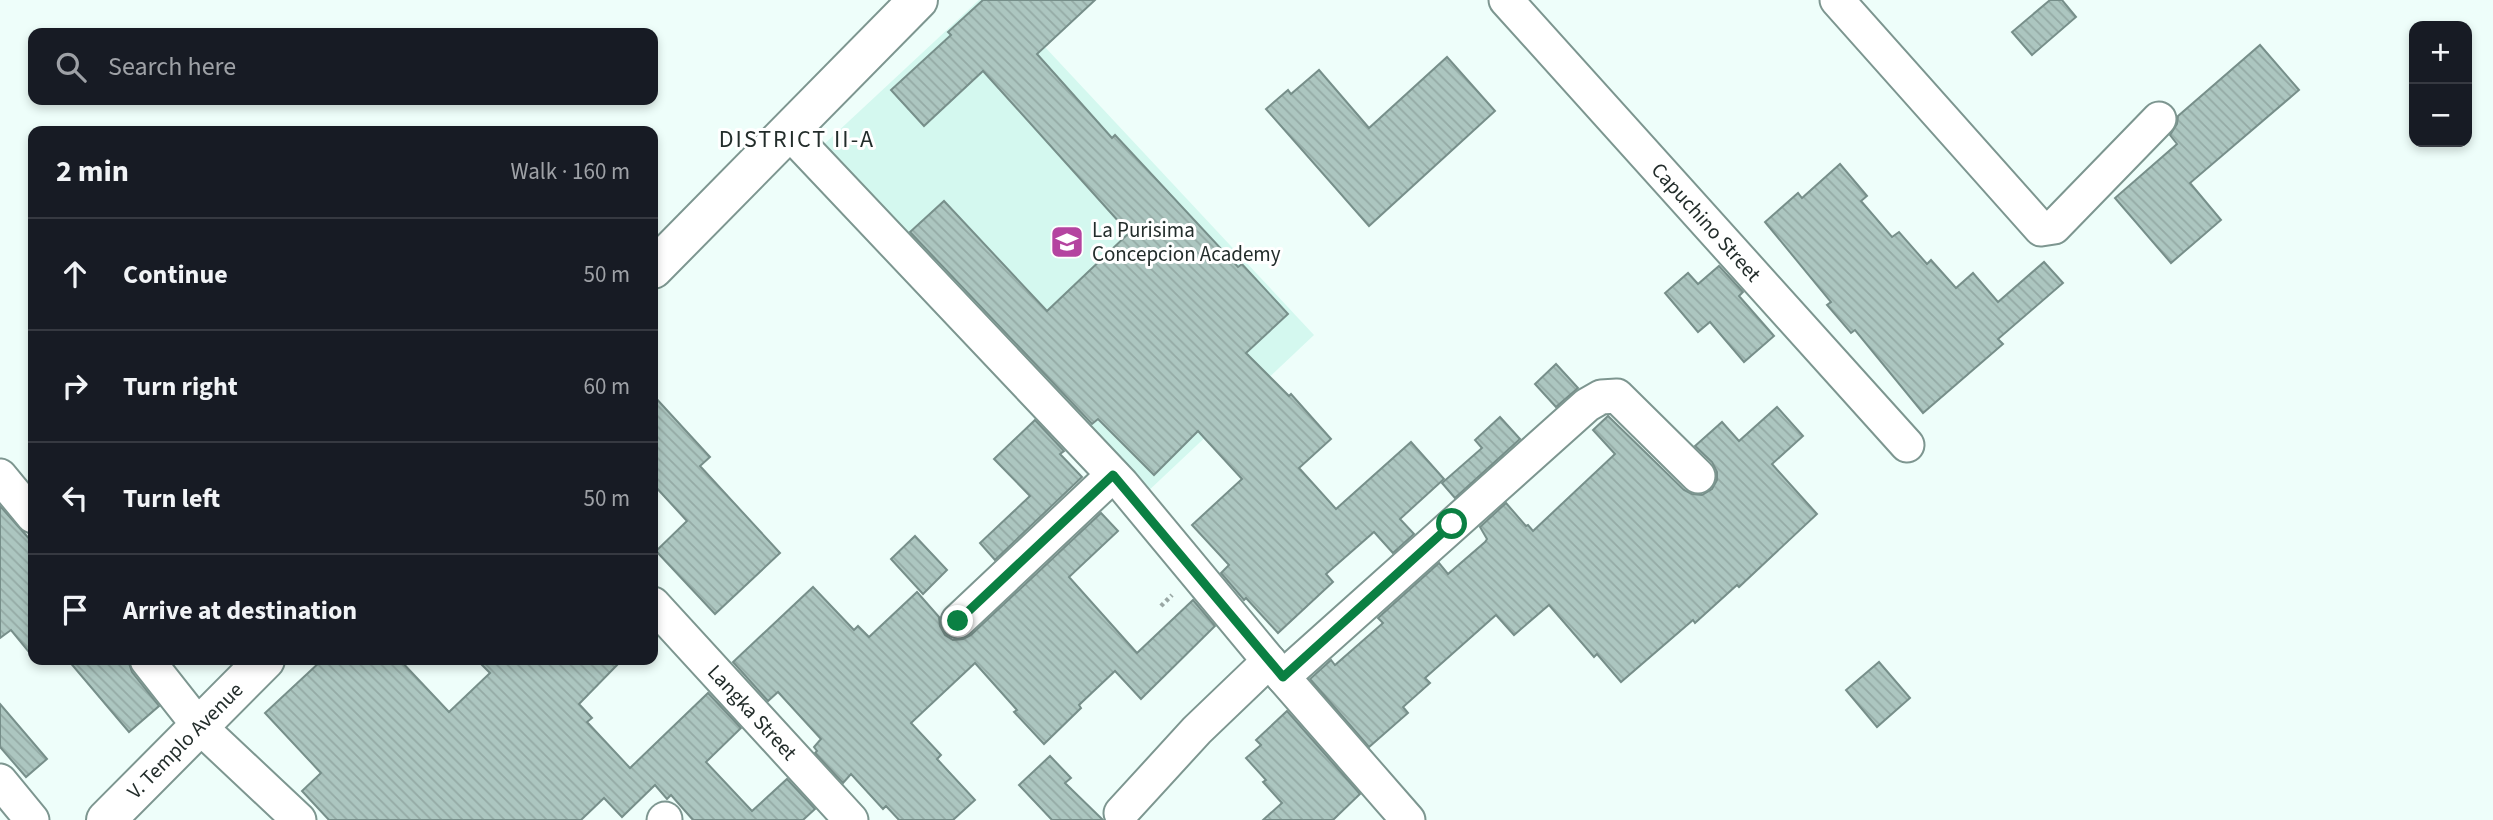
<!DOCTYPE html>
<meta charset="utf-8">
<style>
:root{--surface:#171b24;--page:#242831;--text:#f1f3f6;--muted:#9ea1a6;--line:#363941}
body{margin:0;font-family:"Source Sans 3",sans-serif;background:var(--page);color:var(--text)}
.controls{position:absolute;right:21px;top:21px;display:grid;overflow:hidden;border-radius:14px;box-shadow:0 4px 10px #0003}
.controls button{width:63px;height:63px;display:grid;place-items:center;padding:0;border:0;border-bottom:2px solid var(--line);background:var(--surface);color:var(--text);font:35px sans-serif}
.stop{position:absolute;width:21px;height:21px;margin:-16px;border:5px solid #0b8043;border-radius:50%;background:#fff}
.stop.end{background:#0b8043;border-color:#fff;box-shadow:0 2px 7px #0008}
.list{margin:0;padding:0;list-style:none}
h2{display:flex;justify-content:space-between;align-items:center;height:91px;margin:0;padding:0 28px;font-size:30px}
h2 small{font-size:23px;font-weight:400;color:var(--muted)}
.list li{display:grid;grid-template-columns:46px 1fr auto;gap:21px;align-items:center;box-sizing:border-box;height:112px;padding:0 28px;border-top:2px solid var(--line)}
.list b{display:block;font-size:26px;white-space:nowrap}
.list em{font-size:23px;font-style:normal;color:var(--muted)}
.icon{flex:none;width:38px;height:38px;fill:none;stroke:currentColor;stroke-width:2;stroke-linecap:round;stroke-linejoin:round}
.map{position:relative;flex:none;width:2493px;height:820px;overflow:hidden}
.search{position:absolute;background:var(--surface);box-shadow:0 4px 10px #0003;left:28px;top:28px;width:630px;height:77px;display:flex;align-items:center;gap:18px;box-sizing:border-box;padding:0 24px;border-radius:14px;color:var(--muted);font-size:26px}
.panel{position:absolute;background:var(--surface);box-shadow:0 4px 10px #0003;left:28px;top:126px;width:630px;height:539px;border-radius:14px}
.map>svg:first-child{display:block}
.built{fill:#d4f8ef}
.building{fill:url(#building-back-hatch);stroke:#778f8a;stroke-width:2}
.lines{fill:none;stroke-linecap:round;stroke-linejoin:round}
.minor-casing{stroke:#7d9690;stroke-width:37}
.secondary-casing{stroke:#7d9690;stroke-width:42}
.path{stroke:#99a7a4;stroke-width:4.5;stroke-dasharray:3.5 3.5;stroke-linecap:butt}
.minor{stroke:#fff;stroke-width:33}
.secondary{stroke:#fff;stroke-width:38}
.route{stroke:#0b8043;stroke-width:9}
.labels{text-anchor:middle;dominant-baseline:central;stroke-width:6;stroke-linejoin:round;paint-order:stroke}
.street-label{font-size:21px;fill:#232d2b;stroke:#fff}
.poi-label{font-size:21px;fill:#232d2b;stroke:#fff;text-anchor:start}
.quarter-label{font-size:24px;letter-spacing:2px;fill:#232d2b;stroke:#fff}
</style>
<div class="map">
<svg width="2493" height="820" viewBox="0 0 2493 820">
<defs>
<pattern id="building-back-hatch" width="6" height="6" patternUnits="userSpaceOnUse" patternTransform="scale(1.75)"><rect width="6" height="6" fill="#acc6c0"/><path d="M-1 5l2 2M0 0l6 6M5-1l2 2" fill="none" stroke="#94aaa5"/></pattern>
</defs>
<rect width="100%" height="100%" fill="#eefefa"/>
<path class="built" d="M979 0H1001L1314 335 1145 494 819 149Z"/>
<g class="building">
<path d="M983 0H1095L1037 54 1112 138 1115 135 1238 267 1242 264 1288 314 1246 353 1289 396 1291 394 1331 439 1299 468 1336 509 1411 442 1444 479 1400 519 1414 534 1393 553 1374 532 1326 574 1333 582 1278 633 1246 598 1244 600 1221 573 1229 565 1192 525 1242 479 1198 431 1154 475 1098 419 1092 424 910 232 944 201 1047 311 1129 233 983 71 924 126 891 90 951 35 948 32Z"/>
<path d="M2050 0H2062L2076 17 2032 55 2012 32Z"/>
<path d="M2260 45 2299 90 2190 183 2221 220 2171 263 2115 198 2177 144 2170 135 2177 124 2178 116Z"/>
<path d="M1447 57 1495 111 1369 226 1266 109 1288 90 1291 94 1319 70 1369 128Z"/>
<path d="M1840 164 1867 196 1861 201 1892 237 1899 232 1927 264 1931 260 1956 288 1973 273 1998 302 2044 262 2063 283 1998 339 2003 344 1923 413 1855 330 1851 333 1827 305 1831 302 1765 222 1798 193 1802 198Z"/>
<path d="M1719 266 1743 292 1739 296 1774 336 1744 362 1710 322 1698 332 1665 293 1688 273 1698 284Z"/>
<path d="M1556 364 1578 388 1556 407 1535 384Z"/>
<path d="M653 395 710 457 700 466 780 553 715 614 656 551 687 521 653 484Z"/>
<path d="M1777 407 1803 436 1772 464 1817 514 1739 587 1737 585 1695 623 1693 620 1621 682 1597 654 1594 657 1549 605 1514 635 1496 615 1425 678 1430 683 1403 707 1408 713 1369 747 1310 679 1331 660 1335 665 1383 623 1378 618 1439 563 1448 574 1485 542 1487 539 1480 527 1506 503 1526 526 1528 525 1533 531 1615 454 1593 430 1608 416 1684 490 1692 494 1702 495 1712 489 1717 480V472L1712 462 1695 446 1722 422 1739 441Z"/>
<path d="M1500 417 1520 439 1455 498 1442 483 1482 448 1475 440Z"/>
<path d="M1035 420 1064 451 1060 454 1082 477 995 560 980 543 1030 496 994 459Z"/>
<path d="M0 506 33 543V657L11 630 0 638Z"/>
<path d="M1101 513 1118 531 1069 577 1137 653 1193 600 1215 626 1141 699 1115 671 1079 705 1081 708 1044 744 1014 712 1017 710 975 663 911 723 941 755 937 759 975 800 953 820H899L886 806 883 809 851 774 843 783 815 753 817 751 814 747 821 739 778 692 768 701 733 662 813 587 854 630 858 626 869 637 917 592 939 617 940 626 945 635 953 640 963 639 971 635Z"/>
<path d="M915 536 947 570 923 594 891 559Z"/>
<path d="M68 660H128L132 672 159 706 129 732Z"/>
<path d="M322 660H400L449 712 490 673 477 660H622L579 704 592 718 587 722 630 768 708 693 741 728 706 762 752 811 787 779 815 809 803 820H693L671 795 667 799 655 785 622 817 604 798 581 820H329L302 791 321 773 265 713Z"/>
<path d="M1879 662 1910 698 1877 727 1846 690Z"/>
<path d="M0 704 47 759 26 777 0 747Z"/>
<path d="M1287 711 1360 794 1333 820H1263L1282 803 1263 782 1266 780 1246 758 1261 745 1256 740Z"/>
<path d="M1050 756 1071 778 1065 783 1103 820H1052L1019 785Z"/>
</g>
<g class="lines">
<defs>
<g id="minor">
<path id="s1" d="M1506 0 1907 445"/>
<path d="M1837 0 2041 229 2054 227 2159 119"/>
<path d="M788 131 1122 484 1269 661 1408 820"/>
<path d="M0 476 33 516"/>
<path id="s2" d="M653 604 851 820"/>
<path d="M958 621 1113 475"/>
<path d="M147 660 199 726 299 820"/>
<path d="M1283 677 1587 405 1601 397 1617 396 1698 476"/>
<path d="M0 781 32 820"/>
<path d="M1121 813 1197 730 1269 661"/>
<path d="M664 820 665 819"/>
</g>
<g id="secondary">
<path d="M653 269 918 0"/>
<path id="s3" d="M106 820 265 660"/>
</g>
</defs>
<use href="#minor" class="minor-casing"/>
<use href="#secondary" class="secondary-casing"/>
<path class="path" d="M1161 606 1172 595"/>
<use href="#minor" class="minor"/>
<use href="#secondary" class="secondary"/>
</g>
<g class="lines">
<path class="route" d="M958 621 1113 475 1283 677 1452 524"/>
</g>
<defs>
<symbol id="school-square" viewBox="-11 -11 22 22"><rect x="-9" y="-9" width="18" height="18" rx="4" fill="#b444a0" stroke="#fff"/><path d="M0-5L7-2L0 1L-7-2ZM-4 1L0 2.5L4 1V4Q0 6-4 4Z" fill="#fff"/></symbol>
</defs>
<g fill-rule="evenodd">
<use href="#school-square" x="1048" y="223" width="38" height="38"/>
</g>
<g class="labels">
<g class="street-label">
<text stroke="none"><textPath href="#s1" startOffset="299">Capuchino Street</textPath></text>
<text stroke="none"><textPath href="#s2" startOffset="147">Langka Street</textPath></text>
<text stroke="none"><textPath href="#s3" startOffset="112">V. Templo Avenue</textPath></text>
</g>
<g class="poi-label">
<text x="1092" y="230">La Purisima<tspan x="1092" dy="24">Concepcion Academy</tspan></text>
</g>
<g class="quarter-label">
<text x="797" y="139">DISTRICT II-A</text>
</g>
</g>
</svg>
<div class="controls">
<button>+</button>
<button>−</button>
</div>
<div class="stop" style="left:1452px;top:524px"></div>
<div class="stop end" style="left:958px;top:621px"></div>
<div class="search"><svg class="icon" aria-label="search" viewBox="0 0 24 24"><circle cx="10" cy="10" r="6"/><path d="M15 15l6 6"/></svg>Search here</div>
<section class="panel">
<h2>2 min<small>Walk · 160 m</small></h2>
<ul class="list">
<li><svg class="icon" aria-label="ahead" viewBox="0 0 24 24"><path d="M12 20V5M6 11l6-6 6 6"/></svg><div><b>Continue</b></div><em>50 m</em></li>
<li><svg class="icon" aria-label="right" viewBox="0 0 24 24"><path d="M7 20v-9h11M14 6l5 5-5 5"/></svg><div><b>Turn right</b></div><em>60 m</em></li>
<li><svg class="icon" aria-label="left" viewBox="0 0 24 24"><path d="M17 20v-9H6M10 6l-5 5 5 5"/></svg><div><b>Turn left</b></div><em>50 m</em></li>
<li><svg class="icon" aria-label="arrive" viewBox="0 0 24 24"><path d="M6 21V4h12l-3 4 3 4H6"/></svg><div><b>Arrive at destination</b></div></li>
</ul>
</section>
</div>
